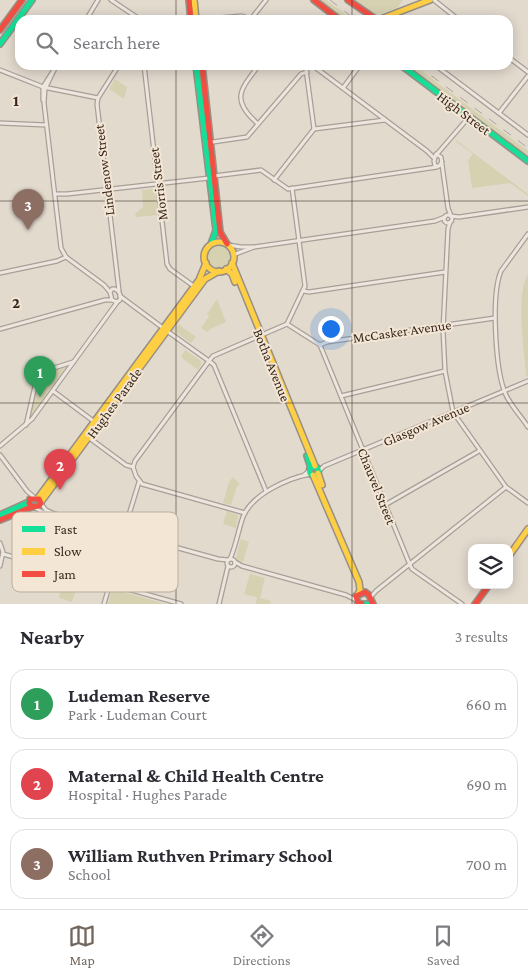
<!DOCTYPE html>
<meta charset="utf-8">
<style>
:root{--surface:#fff;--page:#f7f7f7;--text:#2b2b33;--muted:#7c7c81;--line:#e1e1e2;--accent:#73665c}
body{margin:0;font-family:"Crimson Pro",serif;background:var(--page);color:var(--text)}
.controls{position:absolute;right:15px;bottom:15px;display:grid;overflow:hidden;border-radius:10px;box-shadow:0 2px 12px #0003}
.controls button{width:45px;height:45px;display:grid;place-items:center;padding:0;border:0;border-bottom:1px solid var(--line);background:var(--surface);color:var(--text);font:25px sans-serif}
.you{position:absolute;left:330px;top:328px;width:18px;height:18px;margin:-12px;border:4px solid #fff;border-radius:50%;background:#1a73e8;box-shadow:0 0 0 8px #1a73e833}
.badge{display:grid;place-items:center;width:32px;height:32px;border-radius:50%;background:var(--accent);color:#fff;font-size:16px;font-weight:700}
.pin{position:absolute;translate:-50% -41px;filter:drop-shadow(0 1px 2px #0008)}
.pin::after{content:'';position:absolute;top:26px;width:18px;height:15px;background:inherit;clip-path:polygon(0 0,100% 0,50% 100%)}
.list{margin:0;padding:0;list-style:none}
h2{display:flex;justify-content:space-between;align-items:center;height:65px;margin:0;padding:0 20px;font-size:21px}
h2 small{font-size:16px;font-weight:400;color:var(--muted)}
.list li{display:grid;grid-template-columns:32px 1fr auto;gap:15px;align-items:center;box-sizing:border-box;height:70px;margin:0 10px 10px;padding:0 10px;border:1px solid var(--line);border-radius:15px}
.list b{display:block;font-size:19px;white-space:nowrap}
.list p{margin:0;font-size:16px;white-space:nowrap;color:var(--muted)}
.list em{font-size:16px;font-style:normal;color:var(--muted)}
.icon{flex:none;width:28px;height:28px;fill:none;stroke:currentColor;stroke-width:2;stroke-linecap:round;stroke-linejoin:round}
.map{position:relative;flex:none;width:528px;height:604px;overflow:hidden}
.search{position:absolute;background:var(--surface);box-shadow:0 2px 12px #0003;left:15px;right:15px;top:15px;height:55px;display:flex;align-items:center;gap:12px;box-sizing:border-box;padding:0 18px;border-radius:15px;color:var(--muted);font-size:19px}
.sheet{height:305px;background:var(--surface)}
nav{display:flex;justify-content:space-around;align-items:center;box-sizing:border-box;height:70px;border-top:1px solid var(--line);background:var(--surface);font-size:14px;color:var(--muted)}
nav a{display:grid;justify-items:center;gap:2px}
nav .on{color:var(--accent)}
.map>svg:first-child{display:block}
.green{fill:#d5d1b1}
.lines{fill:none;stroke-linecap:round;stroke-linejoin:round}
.street-casing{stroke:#a89f97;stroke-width:5.5}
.fast-casing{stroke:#988f86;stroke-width:8}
.slow-casing{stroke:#988f86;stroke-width:8}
.jam-casing{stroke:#988f86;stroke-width:8}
.street{stroke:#ece6df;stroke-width:3}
.fast{stroke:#16e098;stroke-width:5}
.slow{stroke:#ffcf43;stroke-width:5}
.jam{stroke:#f24e42;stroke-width:5}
.rail{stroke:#aba59f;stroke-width:1;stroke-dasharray:9 9;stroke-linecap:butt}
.grid{fill:none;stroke:#37271f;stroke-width:1;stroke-opacity:0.55}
.labels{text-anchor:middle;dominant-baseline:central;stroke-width:4;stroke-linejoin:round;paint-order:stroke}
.street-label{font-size:14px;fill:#37271f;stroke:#f4e6d4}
.key{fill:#f4e6d4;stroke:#bbad9e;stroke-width:1}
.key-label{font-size:14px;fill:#37271f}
.grid-label{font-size:16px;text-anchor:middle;font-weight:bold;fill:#37271f;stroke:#f4e6d4;stroke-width:4;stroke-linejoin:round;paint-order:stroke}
</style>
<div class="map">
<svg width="528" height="604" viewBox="0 0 528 604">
<rect width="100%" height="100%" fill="#e3dace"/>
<g class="green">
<path d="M318 0H326L354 20H345Z"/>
<path d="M354 0H403L397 8 375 16Z"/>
<path d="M406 65H414L528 151V157Z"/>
<path d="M115 79 127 87 124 99 109 89Z"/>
<path d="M456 140 528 194V196L510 183 472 188 468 160 473 154 455 141Z"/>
<path d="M153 189 155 190 158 215 136 217 135 214 143 207 142 190Z"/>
<circle cx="219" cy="257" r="14"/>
<path d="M528 275V376L526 377C525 353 515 293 528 275Z"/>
<path d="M217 299 226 322 210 329 207 332 201 328 209 316 207 314Z"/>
<path d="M178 324 196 337 191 343 173 330Z"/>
<path d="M185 350 201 361V365L198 370 181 357Z"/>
<path d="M68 366 29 419 39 375Z"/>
<path d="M233 477 240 484 237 486 231 505 223 503 229 482Z"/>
<path d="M227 511 238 515 236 528 223 524Z"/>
<path d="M241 539 249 542 243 562 238 561 236 558Z"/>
<path d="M250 574 265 578 260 598 271 601 270 604H256L257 597 244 594Z"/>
<path d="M65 575 79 579 72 602 60 598 59 597Z"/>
<path d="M112 589 166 604H108Z"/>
</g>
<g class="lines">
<defs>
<g id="street">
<path d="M111 0 141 20"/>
<path d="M434 0 459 20"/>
<path d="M86 20 98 0"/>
<path d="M195 20 242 16 251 19 266 0"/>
<path d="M508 57 528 72"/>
<path d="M144 65 167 264 170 269 195 287"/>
<path d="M307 65 306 69 314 129"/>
<path d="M312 65 427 151 434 158"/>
<path d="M435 65 528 135"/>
<path d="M0 70 43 87 98 98"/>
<path d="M54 70 45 89 44 103 61 248 66 257"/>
<path d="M343 88 360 65"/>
<path d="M43 100V87L57 65"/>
<path d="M499 113 528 76"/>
<path d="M0 123 46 125"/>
<path d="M257 123C230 99 241 89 259 65"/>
<path d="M206 143 247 137 301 74 307 72"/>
<path d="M437 154 469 117"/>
<path d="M442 162 439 166H435L434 161 436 154 441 157 448 208 451 216"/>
<path d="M214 176 261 170 288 189 437 167"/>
<path d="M274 180 314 129 385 120"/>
<path d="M55 194H67L209 178"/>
<circle cx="448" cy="219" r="4"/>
<path d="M451 216 459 217 528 207"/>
<path d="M450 222 448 229 443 330 445 371 453 412 506 487 528 503"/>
<path d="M528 234 501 271C491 295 495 371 506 395 511 406 521 416 528 427"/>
<path d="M228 245 241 247H253"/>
<path d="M233 255 254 247 435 221 445 217"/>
<path d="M0 273 57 261 66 257 104 285 110 292"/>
<path d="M119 291 97 104 98 98 119 65"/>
<path d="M304 291 309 292 445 272"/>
<path d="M120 296 163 328"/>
<path d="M287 324 320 345 410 565 412 569 462 604"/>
<path d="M0 329 105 300H112L117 302 120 300C121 295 119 291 115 289H112L110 292 112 300"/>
<path d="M167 331 209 361 213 356 287 324 305 286 292 188"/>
<path d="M320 345 327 342 495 318"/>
<path d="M53 391 96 423"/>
<path d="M341 396 445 371"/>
<path d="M26 425 38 373 73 362"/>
<path d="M88 437 126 465 133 467 136 476 142 484 245 513"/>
<path d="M0 446 32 419 118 301"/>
<path d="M0 455 27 491 35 498"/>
<path d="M133 467 135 461 209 361 214 365 266 491"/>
<path d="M319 471 324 466 528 381"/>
<path d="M304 475 310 470"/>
<path d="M41 504 46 510 55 514 112 530 121 535"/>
<path d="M385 505 479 451"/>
<path d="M34 507 42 512 51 514"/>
<circle cx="124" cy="533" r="3"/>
<path d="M126 531 127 521 139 482"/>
<path d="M125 536H135L218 559 228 560"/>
<path d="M0 543 3 552 0 566"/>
<path d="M3 554 181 604"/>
<circle cx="231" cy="563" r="4"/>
<path d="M230 559C236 546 238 531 243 517 252 494 288 478 311 474"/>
<path d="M235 562 242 566 346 595 356 600"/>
<path d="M370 598 376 591 506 487"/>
<path d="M104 604 121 545V536"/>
<path d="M219 604 228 566"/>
</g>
<g id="fast">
<path d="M0 44 32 0"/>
<path d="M196 65 216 230 211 244"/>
<path d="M401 65 528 161"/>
<path d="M307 456 311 468"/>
<circle cx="314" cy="471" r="4.5"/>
<path d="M0 515 29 502"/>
<path d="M366 604H367"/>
</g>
<g id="slow">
<path d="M194 0 196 20"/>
<path d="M378 20 430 0"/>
<circle cx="219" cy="257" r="15"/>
<path d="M232 263 315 466"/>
<path d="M226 269 232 274 235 282"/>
<path d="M318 473 322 485"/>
<path d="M313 475 359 582 360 590 358 594"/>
<path d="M38 498 199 280 206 263"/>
<path d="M41 502 205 279 219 271"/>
<path d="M509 556 528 529"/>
</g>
<g id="jam">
<path d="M189 0 191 20"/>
<path d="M314 0 340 20"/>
<path d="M348 0 377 20"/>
<path d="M0 30 22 0"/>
<path d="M202 65 220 232 227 244"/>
<path d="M0 520 32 507 39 506 41 503 39 499H30L29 503 32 507"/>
<path d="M362 604 358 603 356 596 365 592 369 595 373 604"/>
<path d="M475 604 489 585"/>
</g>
</defs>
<use href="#street" class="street-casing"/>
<use href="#fast" class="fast-casing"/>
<use href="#slow" class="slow-casing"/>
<use href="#jam" class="jam-casing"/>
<use href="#street" class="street"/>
<use href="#fast" class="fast"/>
<use href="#slow" class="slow"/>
<use href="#jam" class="jam"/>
<g class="rail">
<path d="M330 0 356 20"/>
<path d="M417 65 528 148"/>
</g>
</g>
<path class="grid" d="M176 0V20M352 0V20M176 65V604M352 65V604M0 201H528M0 403H528"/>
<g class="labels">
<g class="street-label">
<text transform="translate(464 113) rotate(37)">High Street</text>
<text transform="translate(104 170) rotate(-97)">Lindenow Street</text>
<text transform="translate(158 184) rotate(-97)">Morris Street</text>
<text transform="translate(402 331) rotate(-8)">McCasker Avenue</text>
<text transform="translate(272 365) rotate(68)">Botha Avenue</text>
<text transform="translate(114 403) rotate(-54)">Hughes Parade</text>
<text transform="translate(426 424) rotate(-23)">Glasgow Avenue</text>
<text transform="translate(377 486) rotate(68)">Chauvel Street</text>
</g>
</g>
<rect x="12" y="512" width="166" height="80" rx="8" class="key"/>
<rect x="22" y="526" width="23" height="6" fill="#16e098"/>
<rect x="22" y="548" width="23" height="7" fill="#ffcf43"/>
<rect x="22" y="571" width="23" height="6" fill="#f24e42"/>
<g class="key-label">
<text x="54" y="534">Fast</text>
<text x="54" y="556">Slow</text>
<text x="54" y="579">Jam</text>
</g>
<g class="grid-label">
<text x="16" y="106">1</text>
<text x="16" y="308">2</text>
</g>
</svg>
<div class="controls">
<button><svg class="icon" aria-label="layers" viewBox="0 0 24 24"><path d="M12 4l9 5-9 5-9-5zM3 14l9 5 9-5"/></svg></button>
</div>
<div class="you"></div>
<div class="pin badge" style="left:40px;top:397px;background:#2e9e5b">1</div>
<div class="pin badge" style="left:60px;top:490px;background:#e0444e">2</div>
<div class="pin badge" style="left:28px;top:230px;background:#8d6e63">3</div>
<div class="search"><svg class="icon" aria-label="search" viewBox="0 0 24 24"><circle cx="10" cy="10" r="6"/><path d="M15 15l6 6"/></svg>Search here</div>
</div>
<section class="sheet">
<h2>Nearby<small>3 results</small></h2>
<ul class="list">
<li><span class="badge" style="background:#2e9e5b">1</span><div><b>Ludeman Reserve</b><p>Park · Ludeman Court</p></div><em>660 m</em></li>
<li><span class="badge" style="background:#e0444e">2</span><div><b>Maternal &amp; Child Health Centre</b><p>Hospital · Hughes Parade</p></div><em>690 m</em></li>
<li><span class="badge" style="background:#8d6e63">3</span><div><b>William Ruthven Primary School</b><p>School</p></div><em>700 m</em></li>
</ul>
</section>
<nav>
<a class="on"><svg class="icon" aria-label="map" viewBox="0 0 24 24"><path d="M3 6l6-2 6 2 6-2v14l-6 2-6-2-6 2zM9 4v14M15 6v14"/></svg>Map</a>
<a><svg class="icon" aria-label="directions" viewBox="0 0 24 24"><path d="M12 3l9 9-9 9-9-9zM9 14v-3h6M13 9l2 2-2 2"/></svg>Directions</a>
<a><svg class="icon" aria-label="saved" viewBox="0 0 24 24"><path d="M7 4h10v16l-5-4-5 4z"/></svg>Saved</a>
</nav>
